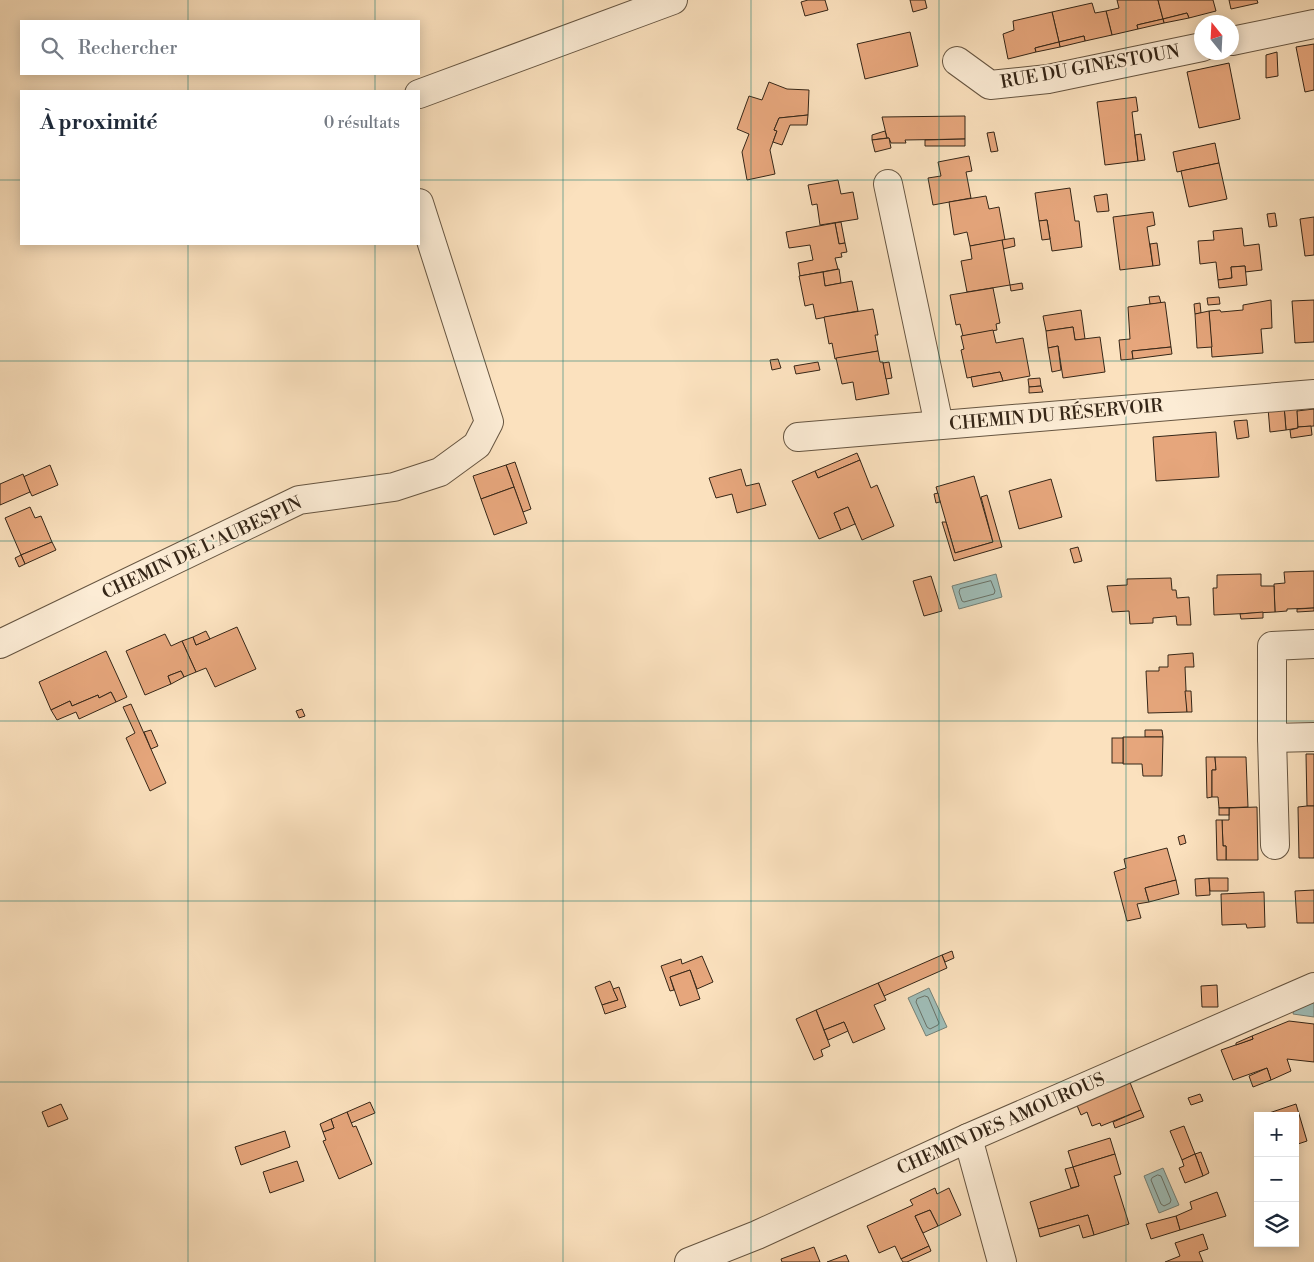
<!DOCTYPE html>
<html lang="fr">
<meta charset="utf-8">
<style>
:root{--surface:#fff;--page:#f2f2f3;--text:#1f2937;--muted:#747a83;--line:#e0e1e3}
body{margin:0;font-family:"Libre Bodoni",serif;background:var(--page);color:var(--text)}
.controls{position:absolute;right:15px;bottom:15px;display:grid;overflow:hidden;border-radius:0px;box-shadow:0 2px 12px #0003}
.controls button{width:45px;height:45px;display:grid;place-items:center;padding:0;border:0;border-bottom:1px solid var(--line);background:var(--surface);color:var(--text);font:25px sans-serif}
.compass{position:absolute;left:1194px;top:15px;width:45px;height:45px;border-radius:50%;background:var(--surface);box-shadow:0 2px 12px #0003;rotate:342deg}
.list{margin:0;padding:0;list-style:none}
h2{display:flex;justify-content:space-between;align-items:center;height:65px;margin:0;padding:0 20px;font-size:21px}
h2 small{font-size:16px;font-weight:400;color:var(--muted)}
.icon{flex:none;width:28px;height:28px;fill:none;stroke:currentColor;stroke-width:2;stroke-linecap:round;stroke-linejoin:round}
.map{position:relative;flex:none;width:1314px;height:1262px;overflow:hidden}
.search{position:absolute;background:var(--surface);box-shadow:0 2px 12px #0003;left:20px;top:20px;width:400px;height:55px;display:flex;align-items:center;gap:12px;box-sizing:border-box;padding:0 18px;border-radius:0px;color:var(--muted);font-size:19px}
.panel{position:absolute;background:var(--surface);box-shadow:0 2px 12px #0003;left:20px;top:90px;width:400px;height:155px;border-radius:0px}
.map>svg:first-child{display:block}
.water{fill:#9fbcb6;stroke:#758076}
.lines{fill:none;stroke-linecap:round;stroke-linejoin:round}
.shore{stroke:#6a7166;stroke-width:1}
.building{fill:#e6a67c;stroke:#352617}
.minor-casing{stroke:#665541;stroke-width:30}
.minor{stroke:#fcecd5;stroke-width:28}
.grid{fill:none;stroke:#0f766e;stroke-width:1;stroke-opacity:0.55}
.labels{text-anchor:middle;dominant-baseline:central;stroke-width:4;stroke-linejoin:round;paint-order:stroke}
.street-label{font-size:18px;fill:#352617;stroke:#fcecd5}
</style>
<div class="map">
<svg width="1314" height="1262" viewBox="0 0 1314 1262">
<rect width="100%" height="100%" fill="#fbe1be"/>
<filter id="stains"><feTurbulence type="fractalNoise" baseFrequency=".004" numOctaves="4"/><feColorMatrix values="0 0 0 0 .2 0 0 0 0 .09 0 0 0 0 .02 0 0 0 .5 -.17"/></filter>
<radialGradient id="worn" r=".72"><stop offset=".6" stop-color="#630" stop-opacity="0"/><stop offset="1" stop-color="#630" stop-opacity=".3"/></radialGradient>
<g class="water">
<path d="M996 574 1002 597 959 609 952 586Z"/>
<path d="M929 988 947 1027 926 1036 908 998Z"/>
<path d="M1314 997V1017L1293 1014 1295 1005Z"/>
<path d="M1163 1168 1179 1205 1159 1213 1144 1176Z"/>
</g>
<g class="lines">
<g class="shore">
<path d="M991 581 995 591 994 594 964 602 962 601 959 592 960 589Z"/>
<path d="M925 996 928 997 939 1023 938 1025 930 1029 927 1027 916 1002 917 999Z"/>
<path d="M1158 1175 1161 1176 1171 1200 1170 1203 1164 1206 1161 1204 1151 1180 1152 1178Z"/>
</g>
</g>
<g class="building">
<path d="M808 0H825L828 10 805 16 801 2Z"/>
<path d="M910 0H925L927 8 913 12Z"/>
<path d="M1117 0H1158L1163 19 1137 25 1138 29 1112 35 1106 11 1119 8Z"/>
<path d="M1158 0H1213L1216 11 1189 18 1187 13 1163 19Z"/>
<path d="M1229 0H1257L1258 3 1231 9Z"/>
<path d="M1092 3 1095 13 1106 11 1112 35 1085 41 1084 36 1059 42 1052 12Z"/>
<path d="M1052 12 1059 42 1035 48 1036 52 1008 59 1003 34 1014 30 1013 21Z"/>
<path d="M1187 13 1189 18 1164 23 1163 19Z"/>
<path d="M1163 19 1164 23 1138 29 1137 25Z"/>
<path d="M910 32 918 66 865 79 857 44Z"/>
<path d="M1084 36 1085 41 1060 47 1059 42Z"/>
<path d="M1059 42 1060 47 1036 52 1035 48Z"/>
<path d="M1314 44V90L1305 92 1296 47Z"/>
<path d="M1277 52 1278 76 1266 78V55Z"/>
<path d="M1229 63 1240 119 1199 128 1187 72Z"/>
<path d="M769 82 787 89 809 90 808 115 779 118 774 130 777 131 770 150 775 174 747 180 742 152 749 134 737 129 749 96 762 100Z"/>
<path d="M1136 97 1138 111 1132 112 1138 161 1105 165 1097 102Z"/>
<path d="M808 115 807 125H790L782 145 773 142 777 131 774 130 779 118Z"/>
<path d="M965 116V139L905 140 906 143H891L889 138H887L882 117Z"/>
<path d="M885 131 887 138 872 140V135Z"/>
<path d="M994 132 998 151 991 152 987 133Z"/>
<path d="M1141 134 1145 160 1138 161 1135 135Z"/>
<path d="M889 138 891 148 875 152 872 140Z"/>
<path d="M965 139V146H925V140Z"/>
<path d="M1215 143 1219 163 1177 172 1173 152Z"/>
<path d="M969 156 972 171 966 172 971 198 933 205 928 178 941 176 938 162Z"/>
<path d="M1219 163 1227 199 1189 207 1181 171Z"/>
<path d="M838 180 841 194 853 192 858 219 820 225 817 204 812 205 808 185Z"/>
<path d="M1070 188 1075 221H1079L1082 247 1052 251 1047 220 1039 221 1035 193Z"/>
<path d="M1107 194 1109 211 1097 212 1094 196Z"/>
<path d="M986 196 989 209 999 207 1005 240 970 246 967 232 954 235 949 202Z"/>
<path d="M1153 212 1155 225 1147 227 1153 266 1120 270 1113 217Z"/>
<path d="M1275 213 1277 226 1269 227 1267 214Z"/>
<path d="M1314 217V255L1305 256 1300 219Z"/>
<path d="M1047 220 1050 239 1042 240 1039 221Z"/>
<path d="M841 222 845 243 839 244 835 223Z"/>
<path d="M835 223 839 244 845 243 847 252 841 253 842 257 835 258 838 269 800 276 798 263 813 260 810 245 789 248 786 232Z"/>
<path d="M1242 228 1244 246 1259 244 1262 270 1245 272V266L1231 267 1232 278 1218 280 1216 262 1200 264 1198 241 1214 240 1213 231Z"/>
<path d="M1014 238 1015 246 1003 249 1002 240Z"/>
<path d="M1002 240 1010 285 967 292 961 261 972 259 970 246Z"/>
<path d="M1157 243 1160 265 1153 266 1150 244Z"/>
<path d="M1245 266 1247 285 1219 288 1218 280 1232 278 1231 267Z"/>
<path d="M839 269 841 283 825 286 823 272Z"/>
<path d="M823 272 825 286 852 281 858 311 816 319 813 304 805 306 799 276Z"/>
<path d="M1022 283 1023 289 1011 291 1010 285Z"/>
<path d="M993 288 1000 323 996 324 997 330 963 336 960 324 956 325 950 295Z"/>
<path d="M1159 296 1161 303 1150 304 1149 297Z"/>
<path d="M1219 297 1220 304 1208 305 1207 298Z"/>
<path d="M1271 300 1272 328 1261 329 1263 353 1212 357 1209 311 1220 310 1221 312 1243 310V305Z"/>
<path d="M1314 300V342L1295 343 1292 301Z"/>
<path d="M1165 302 1171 347 1132 351 1133 359 1121 360 1119 340 1130 339 1128 307Z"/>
<path d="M1200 303 1201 313 1195 314 1194 304Z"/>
<path d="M873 309 878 335H875L878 351 835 359 832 343 829 344 824 317Z"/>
<path d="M1081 310 1085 339 1075 340 1073 327 1046 331 1043 316Z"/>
<path d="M1209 311 1212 347 1197 348 1195 314Z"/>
<path d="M1073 327 1075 340 1100 337 1105 372 1063 378 1058 346 1048 348 1046 331Z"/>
<path d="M993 330 996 343 1023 338 1030 376 1003 381 1000 372 967 378 961 350 964 349 961 336Z"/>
<path d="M1058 346 1061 370 1052 372 1048 348Z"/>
<path d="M1171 347 1172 354 1133 359 1132 351Z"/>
<path d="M878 351 880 362H883L889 394 856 400 853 382 842 384 836 358Z"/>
<path d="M778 359 781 368 772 370 770 360Z"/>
<path d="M818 362 820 370 796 374 794 366Z"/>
<path d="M889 362 892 378 886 379 883 363Z"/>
<path d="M1000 372 1003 381 973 387 971 377Z"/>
<path d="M1040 378 1041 386 1029 387 1028 379Z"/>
<path d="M1041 386 1043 392 1029 393V387Z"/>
<path d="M1297 405 1298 428 1286 430 1284 406Z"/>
<path d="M1284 406 1286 430 1270 432 1268 408Z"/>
<path d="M1314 409V426L1298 427 1297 411Z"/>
<path d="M1247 420 1249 437 1237 439 1234 421Z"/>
<path d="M1311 426 1312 435 1291 438 1290 430 1298 428V427Z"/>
<path d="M1216 432 1219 477 1156 481 1153 437Z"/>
<path d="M857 453 860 460 818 478 815 471Z"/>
<path d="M860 460 871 488 877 485 894 526 862 540 848 507 834 513 841 530 819 539 792 481 815 471 818 478Z"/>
<path d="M515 462 531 509 523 512 506 465Z"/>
<path d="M50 465 58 485 32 496 23 477Z"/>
<path d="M506 465 514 487 481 499 473 476Z"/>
<path d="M741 469 746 486 759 483 766 505 737 513 732 494 716 498 709 478Z"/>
<path d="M23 474 30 492 0 505V484Z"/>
<path d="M974 476 993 542 955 553 936 487Z"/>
<path d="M1051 479 1062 517 1019 529 1009 491Z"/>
<path d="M514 487 527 523 494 535 481 499Z"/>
<path d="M938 493 940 502 936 503 934 494Z"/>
<path d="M987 495 1002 547 954 561 942 522H946L955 553 993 542 981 497Z"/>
<path d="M30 507 35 518 41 516 52 542 21 555 5 518Z"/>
<path d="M848 507 855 524 841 530 834 513Z"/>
<path d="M52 542 56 550 25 564 21 555Z"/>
<path d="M1078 547 1082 561 1074 563 1070 549Z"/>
<path d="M21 555 25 564 19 567 15 558Z"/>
<path d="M1314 571V608L1287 609V611L1275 612 1274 584 1285 583 1284 572Z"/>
<path d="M1261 574V586H1274L1275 612 1214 615 1213 588H1217V575Z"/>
<path d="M931 576 942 611 924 616 913 581Z"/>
<path d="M1171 578 1172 590H1176L1177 598 1189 597 1191 625H1177L1176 616 1153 618V623L1130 624 1129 611 1112 612 1107 586 1127 585V579Z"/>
<path d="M1314 608V611L1297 612V609Z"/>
<path d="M1263 612V618L1241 619 1240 614Z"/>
<path d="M237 627 256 669 215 687 206 668 196 672 182 641 193 637 196 645Z"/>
<path d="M206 631 210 639 196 645 193 637Z"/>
<path d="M165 634 171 646 182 641 196 672 184 677 181 671 168 676 171 684 145 695 126 651Z"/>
<path d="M106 651 127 697 116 702 111 692 99 698 98 695 72 706 70 701 51 710 39 682Z"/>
<path d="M1193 653 1194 667H1185L1187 712 1148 713 1146 671H1159V667H1168V655Z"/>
<path d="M181 671 184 677 171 684 168 676Z"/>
<path d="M1185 691H1191L1192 712H1187Z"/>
<path d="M111 692 116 702 79 719 76 712 57 720 51 710 70 701 72 706 98 695 99 698Z"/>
<path d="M131 704 166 783 150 791 126 738 135 733 123 707Z"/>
<path d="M302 709 305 716 299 718 296 711Z"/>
<path d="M151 730 158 746 151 749 144 732Z"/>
<path d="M1145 730H1162L1163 737H1145Z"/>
<path d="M1123 737H1163L1162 776H1143L1142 764H1123Z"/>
<rect x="1112" y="738" width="11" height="25"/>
<path d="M1306 754H1314V806H1307Z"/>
<path d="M1206 757H1215L1216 770H1212V797L1207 798Z"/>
<path d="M1215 757H1246L1248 807 1219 808 1218 797H1212V770H1216Z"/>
<path d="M1307 806H1314V858H1299L1298 807Z"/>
<path d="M1257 807 1258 860H1226V846H1223L1222 820H1229V808Z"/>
<rect x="1219" y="808" width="10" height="7"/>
<path d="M1216 820H1222L1223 846H1226V860H1217Z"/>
<path d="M1184 835 1186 843 1180 845 1178 837Z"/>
<path d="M1167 848 1176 880 1145 888 1149 902 1137 904 1141 918 1127 921 1114 872 1126 868 1124 859Z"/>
<path d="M1209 878 1210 895 1196 896 1195 879Z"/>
<path d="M1209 878H1228V891H1210Z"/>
<path d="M1176 880 1179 894 1149 902 1145 888Z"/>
<path d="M1314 890V923H1297L1295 891Z"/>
<path d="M1264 892 1265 927 1247 928 1246 924 1222 925 1221 894Z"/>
<path d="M952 951 954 958 945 962 942 955Z"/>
<path d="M942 955 947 968 884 996 878 983Z"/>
<path d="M702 956 713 982 697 989 690 970 670 977 674 990 670 991 661 966 681 959 682 964Z"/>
<path d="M690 970 700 999 680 1006 670 977Z"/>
<path d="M610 981 618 1000 602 1005 595 987Z"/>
<path d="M878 983 886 1000 874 1005 885 1029 853 1043 844 1022 824 1030 816 1010Z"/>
<path d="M1217 985 1218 1007H1202L1201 986Z"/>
<path d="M619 987 626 1007 605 1014 602 1005 618 1000 613 989Z"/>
<path d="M816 1010 830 1046 821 1050 823 1056 814 1060 796 1019Z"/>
<path d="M1289 1021 1314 1024V1062L1287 1059 1291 1071 1271 1080 1267 1068 1233 1080 1221 1050 1253 1039 1252 1036Z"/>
<path d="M844 1022 848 1031 828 1040 824 1030Z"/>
<path d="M1252 1036 1253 1039 1236 1045V1043Z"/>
<path d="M1267 1068 1271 1080 1253 1087 1249 1076Z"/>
<path d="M1127 1075 1141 1110 1101 1126 1100 1123 1092 1126 1087 1112 1081 1115 1073 1096Z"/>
<path d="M1200 1094 1203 1101 1191 1105 1188 1098Z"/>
<path d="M370 1102 375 1113 351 1123 347 1112Z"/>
<path d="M61 1104 68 1119 48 1127 42 1112Z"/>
<path d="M1296 1104 1307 1141 1295 1145V1116H1260Z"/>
<path d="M1141 1110 1144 1117 1115 1128 1113 1122Z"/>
<path d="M347 1112 353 1127 356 1126 372 1164 339 1179 323 1141 326 1140 323 1132 334 1128 331 1119Z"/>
<path d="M331 1119 334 1128 323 1132 320 1124Z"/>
<path d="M1184 1126 1195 1154 1182 1160 1170 1131Z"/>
<path d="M285 1131 290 1147 241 1165 235 1147Z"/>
<path d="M1110 1138 1115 1154 1073 1167 1068 1151Z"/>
<path d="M1201 1152 1209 1173 1203 1176 1195 1154Z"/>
<path d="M1115 1154 1121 1174 1114 1176 1129 1224 1094 1235 1088 1215 1038 1229 1030 1202 1079 1186 1073 1167Z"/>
<path d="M1195 1154 1203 1176 1185 1183 1179 1168 1184 1166 1182 1160Z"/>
<path d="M297 1161 304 1181 270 1193 263 1172Z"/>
<path d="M1073 1167 1079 1186 1071 1188 1065 1169Z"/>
<path d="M935 1188 937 1194 949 1188 961 1215 938 1226 930 1210 915 1216 929 1246 901 1259 895 1246 879 1253 867 1226 913 1205 910 1200Z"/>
<path d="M1217 1192 1226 1216 1180 1230 1176 1216 1192 1209 1190 1202Z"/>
<path d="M930 1210 938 1226 923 1233 915 1216Z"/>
<path d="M1088 1215 1094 1235 1083 1238 1079 1225 1040 1237 1038 1229Z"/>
<path d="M1176 1216 1180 1230 1151 1239 1146 1224Z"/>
<path d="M1203 1234 1208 1249 1199 1252 1203 1262H1165L1180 1256 1175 1243Z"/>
<path d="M929 1246 931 1251 907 1262H903L901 1259Z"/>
<path d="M814 1247 820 1262H782L781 1259Z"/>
<path d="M846 1255 849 1262H827Z"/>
</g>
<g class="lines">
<defs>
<g id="minor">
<path d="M1232 41 1314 24"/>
<path d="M957 61 990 85 1048 79 1202 47"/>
<path d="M419 94 673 0"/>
<path d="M888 184 939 425"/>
<path d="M798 437 1314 394"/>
<path d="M0 644 299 500 394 487 440 472 477 445 489 422 419 203"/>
<path d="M1272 738 1314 737"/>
<path d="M1275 845 1272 738V646L1314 644"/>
<path d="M968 1138 1002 1262"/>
<path d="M689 1262 757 1235 968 1138 1314 987"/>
</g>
</defs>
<use href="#minor" class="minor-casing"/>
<use href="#minor" class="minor"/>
</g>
<path class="grid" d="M188 0V21M375 0V21M563 0V1262M751 0V1262M939 0V1262M1126 0V1262M188 74V91M375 74V91M0 180H21M419 180H1314M188 244V1262M375 244V1262M0 361H1314M0 541H1314M0 721H1314M0 901H1314M0 1082H1314"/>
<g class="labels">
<g class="street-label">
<text transform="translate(1090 67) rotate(-10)">RUE DU GINESTOUN</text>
<text transform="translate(1056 415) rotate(-5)">CHEMIN DU RÉSERVOIR</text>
<text transform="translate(202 548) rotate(-25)">CHEMIN DE L'AUBESPIN</text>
<text transform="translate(1001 1124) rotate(-24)">CHEMIN DES AMOUROUS</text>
</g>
</g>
<rect width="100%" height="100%" filter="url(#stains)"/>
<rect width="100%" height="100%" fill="url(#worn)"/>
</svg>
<div class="controls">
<button>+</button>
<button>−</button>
<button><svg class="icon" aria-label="layers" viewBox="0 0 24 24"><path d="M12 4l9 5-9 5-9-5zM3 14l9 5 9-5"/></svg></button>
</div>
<svg class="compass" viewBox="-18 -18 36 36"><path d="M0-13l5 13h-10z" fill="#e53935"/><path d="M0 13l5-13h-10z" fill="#747a83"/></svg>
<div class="search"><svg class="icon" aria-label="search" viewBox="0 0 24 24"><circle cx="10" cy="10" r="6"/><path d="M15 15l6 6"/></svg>Rechercher</div>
<section class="panel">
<h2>À proximité<small>0 résultats</small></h2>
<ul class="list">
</ul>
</section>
</div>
